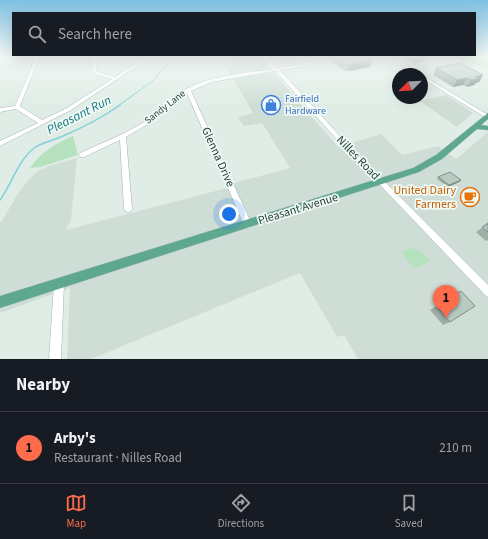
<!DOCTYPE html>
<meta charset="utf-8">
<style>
:root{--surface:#171b24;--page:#242831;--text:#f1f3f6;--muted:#9ea1a6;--line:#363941;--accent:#ff6b4b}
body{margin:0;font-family:"Source Sans 3",sans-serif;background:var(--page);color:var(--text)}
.compass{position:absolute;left:392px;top:68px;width:36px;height:36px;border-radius:50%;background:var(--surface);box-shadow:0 4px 16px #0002;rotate:246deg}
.you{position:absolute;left:229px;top:214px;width:14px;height:14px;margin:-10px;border:3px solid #fff;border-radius:50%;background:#1a73e8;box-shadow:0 0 0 6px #1a73e833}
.badge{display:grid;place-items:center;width:26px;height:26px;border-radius:50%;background:var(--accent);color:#111;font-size:13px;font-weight:700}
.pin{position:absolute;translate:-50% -33px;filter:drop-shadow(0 1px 2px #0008)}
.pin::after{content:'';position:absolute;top:21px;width:14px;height:12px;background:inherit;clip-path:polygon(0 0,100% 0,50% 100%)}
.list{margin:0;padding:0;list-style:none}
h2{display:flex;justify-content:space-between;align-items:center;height:52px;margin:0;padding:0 16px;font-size:17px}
h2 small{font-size:13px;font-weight:400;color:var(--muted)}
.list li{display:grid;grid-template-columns:26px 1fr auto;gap:12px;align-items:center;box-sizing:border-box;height:72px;padding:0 16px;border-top:1px solid var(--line)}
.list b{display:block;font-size:15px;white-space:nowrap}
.list p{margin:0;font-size:13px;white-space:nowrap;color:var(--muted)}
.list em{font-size:13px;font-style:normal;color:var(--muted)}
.icon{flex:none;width:22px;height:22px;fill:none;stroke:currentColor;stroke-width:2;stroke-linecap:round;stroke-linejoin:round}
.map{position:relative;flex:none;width:488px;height:359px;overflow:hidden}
.search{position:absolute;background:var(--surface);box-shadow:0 4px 16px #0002;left:12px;right:12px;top:12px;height:44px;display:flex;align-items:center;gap:10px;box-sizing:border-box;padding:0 14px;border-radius:0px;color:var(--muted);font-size:15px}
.sheet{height:124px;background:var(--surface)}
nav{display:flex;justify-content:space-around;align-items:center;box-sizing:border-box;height:56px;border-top:1px solid var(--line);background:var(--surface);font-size:11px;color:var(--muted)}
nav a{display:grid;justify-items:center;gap:2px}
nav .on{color:var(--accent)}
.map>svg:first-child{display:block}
.built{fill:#ceddd5}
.green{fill:#b6e1be}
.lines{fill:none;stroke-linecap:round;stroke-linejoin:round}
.stream-far1{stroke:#80d1d9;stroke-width:1}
.stream{stroke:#80d1d9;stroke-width:1.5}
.minor-casing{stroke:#a2b5ad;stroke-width:1}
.major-casing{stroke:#c0c9c6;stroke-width:1}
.minor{fill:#fff;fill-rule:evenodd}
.major{fill:#5fa890;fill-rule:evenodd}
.wall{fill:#9dafa7}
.shaded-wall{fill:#808e88}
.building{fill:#b7cbc2;stroke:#808e88}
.labels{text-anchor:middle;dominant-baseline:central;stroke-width:3.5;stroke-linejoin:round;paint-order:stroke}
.far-shop-label{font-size:10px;fill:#366cbe;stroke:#f0f9f4;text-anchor:start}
.far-street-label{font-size:10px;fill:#1e3f34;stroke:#f0f9f4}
.street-label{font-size:12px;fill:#1e3f34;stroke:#f0f9f4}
.food-label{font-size:12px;fill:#c56008;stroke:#f0f9f4;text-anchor:end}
.water-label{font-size:13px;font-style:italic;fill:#117682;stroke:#f0f9f4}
</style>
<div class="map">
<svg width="488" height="359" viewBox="0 0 488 359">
<rect width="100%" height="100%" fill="#e0ede6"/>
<g class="built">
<path d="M228 56H259L338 147 381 134 402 155 438 146 456 159 488 132V359H358L344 335 337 337 300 273 91 359H67L70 288 0 313V222L2 221 17 195 29 179 38 171 49 166 77 158 71 220 66 230 227 188 234 183 290 168 262 123 244 126 238 117 253 113 248 105H249L224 65 234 64Z"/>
<path d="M271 56H300L306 61 280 65Z"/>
<path d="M446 95 473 113 457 127 420 101Z"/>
</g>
<g class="green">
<path d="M445 56H486L488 57V68Z"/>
<path d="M73 136 78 155 40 167 30 168C41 152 56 143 73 136Z"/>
<path d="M412 248 419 250 430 261 415 269 404 257 403 251Z"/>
</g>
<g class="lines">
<path class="stream-far1" d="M118 106 154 80 164 67 179 56"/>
<path class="stream" d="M0 200C12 184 17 162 34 148 42 142 56 140 65 135 84 127 103 117 120 105"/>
<defs>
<g id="minor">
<path d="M36 56H40L20 106 42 120 67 108 112 79 97 75 92 72 93 56H97L96 70 101 73 115 77 138 62 144 56H148L140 64 71 110 0 146V141L38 123 16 109 0 112V108L15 106Z"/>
<path d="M262 56H266L277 68C288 66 299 65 309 62 315 60 318 56 324 56 314 67 294 68 280 70L347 144 488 285V297L485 295 343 146 275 71 212 82 191 91 252 225 251 227 248 228 245 227 244 225 187 93 151 122 126 137 132 209 131 211 128 212 125 211 124 209 120 140 84 157H80L79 155 80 153C102 143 125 134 146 121 162 110 174 94 192 86 216 75 247 73 273 69Z"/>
<path d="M387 56H391L421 74H416Z"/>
<path d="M422 75 488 115V119L422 78Z"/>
<path d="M59 279 62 281 64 284 61 359H49L54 284 56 281Z"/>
</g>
<path id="major" d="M488 113V119L481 125 488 126V130L477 129 442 159 419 172 0 308V296L413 168 436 155Z"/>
</defs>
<use href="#minor" class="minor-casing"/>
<use href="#major" class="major-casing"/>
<use href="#minor" class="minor"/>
<use href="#major" class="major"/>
</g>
<g class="wall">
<path d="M332 56H365L372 61 370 67 348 71 344 70 331 61Z"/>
<path d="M408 56H424V61L414 63 407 59Z"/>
<path d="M436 68 483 75 479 82 476 83 474 85 467 87 463 85 453 87 433 75Z"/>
<path d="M438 177 461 180 459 182 448 187 437 179Z"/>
<path d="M488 222V240L486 241 476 232 483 227V226Z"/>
<path d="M461 291 450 322 443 325 430 310Z"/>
</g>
<g class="shaded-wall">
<path d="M426 57 424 61 414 63 416 58Z"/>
<path d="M372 61 370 67 348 71 350 65Z"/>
<path d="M483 75 479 82 476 83 474 85 467 87 471 80 475 77Z"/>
<path d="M467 78 463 85 453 87 457 80Z"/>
<path d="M461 180 459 182 448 187 449 185Z"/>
</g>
<g class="building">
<path d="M333 56H365L372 61 350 65 345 64Z"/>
<path d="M411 56H424L426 57 416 58Z"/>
<path d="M460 63 483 75 475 77 479 79 471 80 467 78 457 80 436 68Z"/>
<path d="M450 172 461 180 449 185 438 177Z"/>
<path d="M488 224V232L482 227Z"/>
<path d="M461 291 475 306 450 322 436 306Z"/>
</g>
<linearGradient id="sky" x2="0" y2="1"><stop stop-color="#7ec0e2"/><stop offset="0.53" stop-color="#f1f7f4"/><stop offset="1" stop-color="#f1f7f4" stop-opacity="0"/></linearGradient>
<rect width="488" height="106" fill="url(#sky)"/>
<defs>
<symbol id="shop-ring" viewBox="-11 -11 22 22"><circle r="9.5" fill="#f0f9f4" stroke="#3f7fe0" stroke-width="1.5"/><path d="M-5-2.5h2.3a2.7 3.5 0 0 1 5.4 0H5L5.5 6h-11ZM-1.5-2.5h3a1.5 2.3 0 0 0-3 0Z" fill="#3f7fe0"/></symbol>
<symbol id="cafe-ring" viewBox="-11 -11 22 22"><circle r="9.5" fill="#f0f9f4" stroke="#e8710a" stroke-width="1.5"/><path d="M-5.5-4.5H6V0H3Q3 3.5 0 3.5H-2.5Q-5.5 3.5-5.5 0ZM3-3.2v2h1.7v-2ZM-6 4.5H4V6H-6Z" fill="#e8710a"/></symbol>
</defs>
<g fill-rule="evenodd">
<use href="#shop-ring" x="260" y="94" width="22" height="22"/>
<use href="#cafe-ring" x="459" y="186" width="22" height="22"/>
</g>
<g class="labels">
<g class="far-shop-label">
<text x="285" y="99">Fairfield<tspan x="285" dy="12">Hardware</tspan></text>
</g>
<g class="far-street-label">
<text transform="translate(165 107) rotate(-38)">Sandy Lane</text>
</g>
<g class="street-label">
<text transform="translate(218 157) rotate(66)">Glenna Drive</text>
<text transform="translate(358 158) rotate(46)">Nilles Road</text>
<text transform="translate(298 209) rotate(-17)">Pleasant Avenue</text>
</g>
<g class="food-label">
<text x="456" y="190">United Dairy<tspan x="456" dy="14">Farmers</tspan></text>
</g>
<g class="water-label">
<text transform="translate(79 115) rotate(-27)">Pleasant Run</text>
</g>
</g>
</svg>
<svg class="compass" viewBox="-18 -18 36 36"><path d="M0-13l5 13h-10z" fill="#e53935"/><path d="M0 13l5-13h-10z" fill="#9ea1a6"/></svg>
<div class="you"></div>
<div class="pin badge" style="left:446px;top:318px">1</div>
<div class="search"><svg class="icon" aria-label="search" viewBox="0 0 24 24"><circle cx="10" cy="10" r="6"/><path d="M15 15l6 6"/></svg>Search here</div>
</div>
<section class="sheet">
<h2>Nearby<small></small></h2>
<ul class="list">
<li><span class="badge">1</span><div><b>Arby's</b><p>Restaurant · Nilles Road</p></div><em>210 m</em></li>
</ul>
</section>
<nav>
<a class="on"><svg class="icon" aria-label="map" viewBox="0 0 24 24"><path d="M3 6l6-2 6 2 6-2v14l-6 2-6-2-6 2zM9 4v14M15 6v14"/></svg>Map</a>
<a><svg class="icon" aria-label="directions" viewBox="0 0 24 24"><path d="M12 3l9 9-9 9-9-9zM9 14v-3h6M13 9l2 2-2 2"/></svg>Directions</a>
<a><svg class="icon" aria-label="saved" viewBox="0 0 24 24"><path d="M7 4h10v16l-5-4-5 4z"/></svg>Saved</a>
</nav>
